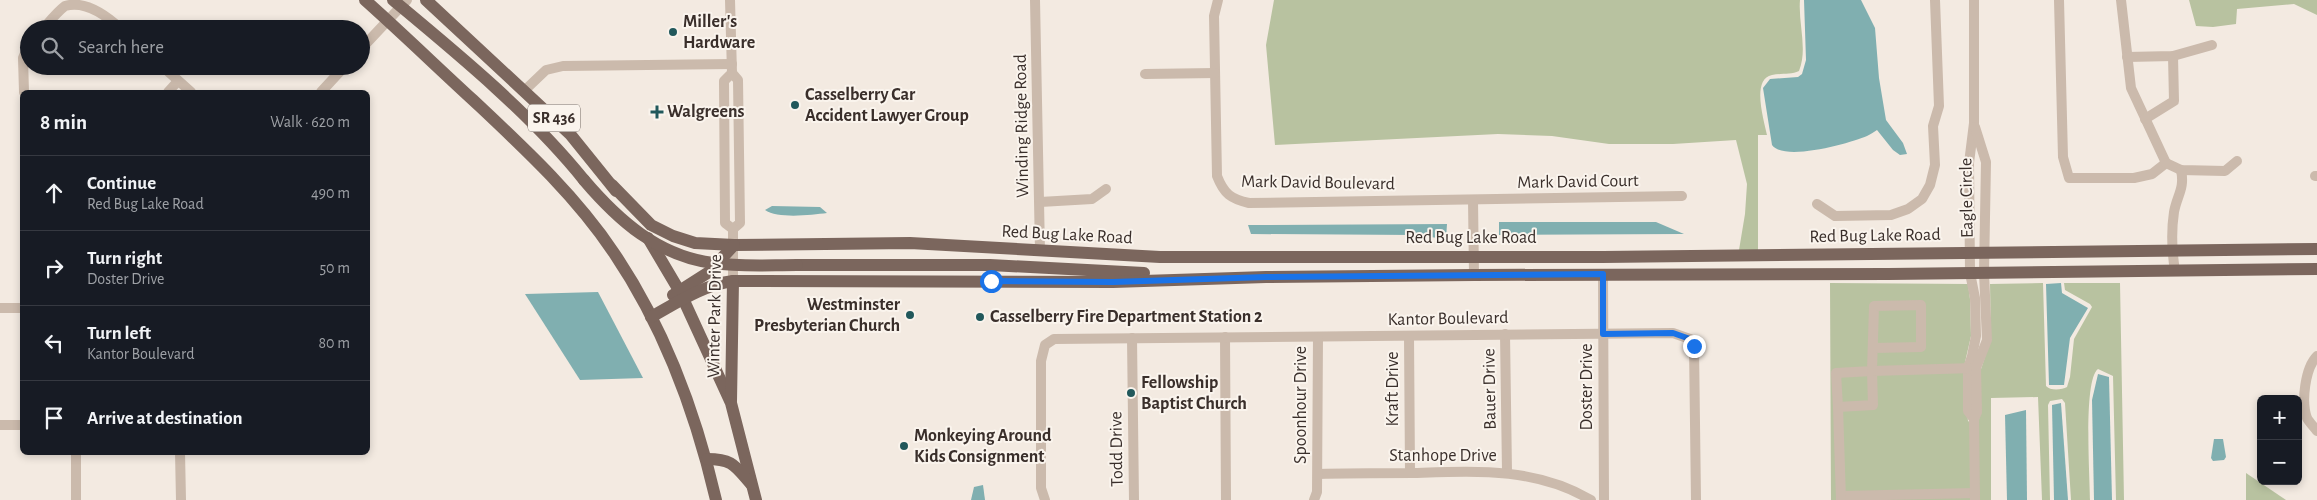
<!DOCTYPE html>
<meta charset="utf-8">
<style>
:root{--surface:#171b24;--page:#20242c;--text:#f1f3f6;--muted:#9ea1a6;--line:#363941}
body{margin:0;font-family:"Alegreya Sans",sans-serif;background:var(--page);color:var(--text)}
.controls{position:absolute;right:15px;bottom:15px;display:grid;overflow:hidden;border-radius:8px;box-shadow:0 2px 8px #0003}
.controls button{width:45px;height:45px;display:grid;place-items:center;padding:0;border:0;border-bottom:1px solid var(--line);background:var(--surface);color:var(--text);font:25px sans-serif}
.stop{position:absolute;width:15px;height:15px;margin:-11px;border:4px solid #1a73e8;border-radius:50%;background:#fff}
.stop.end{background:#1a73e8;border-color:#fff;box-shadow:0 1px 5px #0008}
.list{margin:0;padding:0;list-style:none}
h2{display:flex;justify-content:space-between;align-items:center;height:65px;margin:0;padding:0 20px;font-size:21px}
h2 small{font-size:16px;font-weight:400;color:var(--muted)}
.list li{display:grid;grid-template-columns:32px 1fr auto;gap:15px;align-items:center;box-sizing:border-box;height:75px;padding:0 20px;border-top:1px solid var(--line)}
.list b{display:block;font-size:19px;white-space:nowrap}
.list p{margin:0;font-size:16px;white-space:nowrap;color:var(--muted)}
.list em{font-size:16px;font-style:normal;color:var(--muted)}
.icon{flex:none;width:28px;height:28px;fill:none;stroke:currentColor;stroke-width:2;stroke-linecap:round;stroke-linejoin:round}
.map{position:relative;flex:none;width:2317px;height:500px;overflow:hidden}
.search{position:absolute;background:var(--surface);box-shadow:0 2px 8px #0003;left:20px;top:20px;width:350px;height:55px;display:flex;align-items:center;gap:12px;box-sizing:border-box;padding:0 18px;border-radius:28px;color:var(--muted);font-size:19px}
.panel{position:absolute;background:var(--surface);box-shadow:0 2px 8px #0003;left:20px;top:90px;width:350px;height:365px;border-radius:8px}
.map>svg:first-child{display:block}
.green{fill:#b8c2a0}
.water{fill:#80afb0}
.lines{fill:none;stroke-linecap:round;stroke-linejoin:round}
.minor{stroke:#cbbaac;stroke-width:10}
.major{stroke:#7b665d;stroke-width:12}
.major-bridge{stroke:#7b665d;stroke-width:12}
.route{stroke:#1a73e8;stroke-width:6}
.poi-dot{fill:#21585b;stroke:#faf4ed;stroke-width:2}
.labels{text-anchor:middle;dominant-baseline:central;stroke-width:4;stroke-linejoin:round;paint-order:stroke}
.shield{fill:#faf4ed;stroke:#746a65;stroke-width:1}
.shield-label{font-size:16px;font-weight:bold;fill:#3a2f2b}
.poi-label{font-size:18px;font-weight:bold;fill:#3a2f2b;stroke:#faf4ed;text-anchor:start}
.street-label{font-size:18px;fill:#3a2f2b;stroke:#faf4ed}
</style>
<div class="map">
<svg width="2317" height="500" viewBox="0 0 2317 500">
<rect width="100%" height="100%" fill="#f3eae1"/>
<g class="green">
<path d="M1274 0H1800C1798 23 1808 49 1799 71 1791 75 1781 73 1772 75 1751 79 1764 120 1767 135H1758V250H1739L1745 214 1747 184 1736 140 1673 144H1609L1552 136 1498 134 1275 145 1266 45Z"/>
<path d="M2189 0H2317V15L2294 4 2237 9 2236 24 2213 27 2196 26Z"/>
<path d="M1830 283 1968 284 1970 299 1971 336 1963 371 1968 421 1971 423 1979 420 1981 369 1991 339 1990 284 2043 283 2046 386C2050 391 2062 390 2067 387L2070 377 2074 339 2092 307 2090 304 2065 290 2064 283H2120L2124 500H2116L2113 376 2098 369C2083 380 2090 478 2090 500H2071L2065 403 2062 399 2050 401 2048 405 2050 500H2042L2038 397 1991 398V500H1831Z"/>
<path d="M2246 473 2286 500H2246Z"/>
</g>
<g class="water">
<path d="M1804 0H1861L1875 28 1879 78 1886 120 1903 143 1907 154 1900 155 1893 150 1877 130C1874 132 1871 134 1867 136 1851 143 1784 162 1772 145L1763 88 1770 79 1798 77 1802 74 1806 60Z"/>
<path d="M772 206 820 207 827 213C811 215 778 219 765 210Z"/>
<path d="M1499 222H1656L1684 234 1499 235Z"/>
<path d="M1447 224 1446 239 1414 235 1251 234 1248 225Z"/>
<path d="M2061 283 2062 293 2088 308 2070 338 2064 385H2049L2046 284Z"/>
<path d="M598 292 643 378 580 380 525 294Z"/>
<path d="M2098 374 2109 377 2112 500H2094L2092 400Z"/>
<path d="M2061 403 2068 500H2054L2052 405Z"/>
<path d="M2026 410 2027 500H2007L2005 415Z"/>
<path d="M2214 439H2223L2226 457 2224 460 2213 461 2211 458Z"/>
<path d="M983 485 985 500H971L974 487Z"/>
</g>
<g class="lines">
<g class="minor">
<path d="M730 0 732 73 724 81 725 223 733 229"/>
<path d="M1035 0 1040 251"/>
<path d="M1218 0 1214 16 1217 176C1224 194 1231 199 1249 203L1682 196"/>
<path d="M2059 0 2063 157 2069 178H2134L2152 174 2166 163"/>
<path d="M2121 0 2131 88 2166 163"/>
<path d="M43 29C50 21 57 12 65 6 85 0 107 16 121 29"/>
<path d="M361 49 407 0"/>
<path d="M2127 57 2173 56 2212 45"/>
<path d="M162 66 191 92"/>
<path d="M732 73 738 80 740 223 733 229"/>
<path d="M1145 74 1215 73"/>
<path d="M525 90 546 70 563 66 732 64"/>
<path d="M24 92 23 58 29 44"/>
<path d="M168 92 178 81"/>
<path d="M321 92 345 66"/>
<path d="M2145 119 2174 101 2173 56"/>
<path d="M2166 163 2181 170 2225 171 2237 161"/>
<path d="M2315 176H2317"/>
<path d="M1473 200 1474 275"/>
<path d="M1040 202 1092 199 1106 189"/>
<path d="M1817 204 1835 216 1891 215 1908 209 1922 199 1930 185 1935 165 1933 126 1939 106 1935 0"/>
<path d="M733 229V281"/>
<path d="M2175 271C2172 252 2171 232 2174 212 2177 195 2185 189 2181 170"/>
<path d="M1603 274 1604 500"/>
<path d="M0 308H22"/>
<path d="M1505 334 1507 472"/>
<path d="M1409 336 1410 473"/>
<path d="M1225 337 1226 500"/>
<path d="M1132 338 1134 500"/>
<path d="M2317 356C2305 368 2301 402 2307 418 2309 422 2314 427 2317 431"/>
<path d="M1838 407 1836 373 1872 371 1874 306 1921 305V347L1874 348"/>
<path d="M1974 419 1968 411V368L1972 356 1976 336 1975 298 1970 273 1969 163 1974 123V0"/>
<path d="M0 425H22"/>
<path d="M76 452V500"/>
<path d="M180 452 181 500"/>
<path d="M1318 474C1349 473 1381 473 1413 473 1475 471 1535 467 1591 500"/>
<path d="M1841 496 1975 493"/>
<path d="M1045 500 1041 488V361L1045 345 1054 339 1673 333 1690 339 1694 346 1696 500"/>
<path d="M1314 500 1317 492 1318 337"/>
<path d="M1841 500 1838 407 1873 405 1872 371 1974 368"/>
<path d="M1975 500 1974 419 1977 412 1976 368 1987 340 1984 273 1986 162 1975 127"/>
</g>
<g class="major">
<path d="M365 0C402 33 437 67 473 100 524 148 575 195 614 253 664 327 696 414 716 500"/>
<path d="M393 0C458 54 531 114 584 180"/>
<path d="M426 0 570 134 616 191"/>
<path d="M612 185 651 225 673 236 695 243 734 245 910 243 1160 257H1603L2317 249"/>
<path d="M648 238 680 292 731 403 756 500"/>
<path d="M797 265H990L1144 273"/>
<path d="M673 295 709 272 734 245"/>
<path d="M651 317C678 302 703 285 733 281L1113 282 1266 277 1474 275 1889 274 2317 269"/>
<path d="M731 401 733 281"/>
<path d="M707 459C733 459 735 466 751 484"/>
</g>
<path class="major-bridge" d="M584 180C618 220 658 256 713 263 740 267 769 265 797 265"/>
</g>
<g class="lines">
<path class="route" d="M991 281 1113 282 1266 277 1603 274V334L1673 333 1690 339 1694 346"/>
</g>
<g class="poi-dot">
<circle cx="673" cy="32" r="5"/>
<circle cx="795" cy="105" r="5"/>
<path d="M654.5 104.5h5v5h5v5h-5v5h-5v-5h-5v-5h5z"/>
<circle cx="910" cy="315" r="5"/>
<circle cx="980" cy="317" r="5"/>
<circle cx="1131" cy="393" r="5"/>
<circle cx="904" cy="446" r="5"/>
</g>
<g class="labels">
<rect class="shield" x="528" y="104.5" width="52" height="27" rx="4"/>
<g class="shield-label">
<text x="554" y="118">SR 436</text>
</g>
<g class="poi-label">
<text x="683" y="22">Miller's<tspan x="683" dy="21">Hardware</tspan></text>
<text x="805" y="95">Casselberry Car<tspan x="805" dy="21">Accident Lawyer Group</tspan></text>
<text x="667" y="112">Walgreens</text>
<text x="900" y="305" text-anchor="end">Westminster<tspan x="900" dy="21">Presbyterian Church</tspan></text>
<text x="990" y="317">Casselberry Fire Department Station 2</text>
<text x="1141" y="383">Fellowship<tspan x="1141" dy="21">Baptist Church</tspan></text>
<text x="914" y="436">Monkeying Around<tspan x="914" dy="21">Kids Consignment</tspan></text>
</g>
<g class="street-label">
<text transform="translate(1022 126) rotate(-91)">Winding Ridge Road</text>
<text transform="translate(1578 182) rotate(-1)">Mark David Court</text>
<text transform="translate(1318 183) rotate(1)">Mark David Boulevard</text>
<text transform="translate(1967 198) rotate(-91)">Eagle Circle</text>
<text transform="translate(1067 235) rotate(3)">Red Bug Lake Road</text>
<text transform="translate(1875 236) rotate(-1)">Red Bug Lake Road</text>
<text x="1471" y="238">Red Bug Lake Road</text>
<text transform="translate(715 316) rotate(-89)">Winter Park Drive</text>
<text transform="translate(1448 319) rotate(-1)">Kantor Boulevard</text>
<text transform="translate(1587 387) rotate(-90)">Doster Drive</text>
<text transform="translate(1393 389) rotate(-90)">Kraft Drive</text>
<text transform="translate(1490 389) rotate(-91)">Bauer Drive</text>
<text transform="translate(1301 405) rotate(-90)">Spoonhour Drive</text>
<text transform="translate(1117 449) rotate(-91)">Todd Drive</text>
<text x="1443" y="456">Stanhope Drive</text>
</g>
</g>
</svg>
<div class="controls">
<button>+</button>
<button>−</button>
</div>
<div class="stop" style="left:991px;top:281px"></div>
<div class="stop end" style="left:1694px;top:346px"></div>
<div class="search"><svg class="icon" aria-label="search" viewBox="0 0 24 24"><circle cx="10" cy="10" r="6"/><path d="M15 15l6 6"/></svg>Search here</div>
<section class="panel">
<h2>8 min<small>Walk · 620 m</small></h2>
<ul class="list">
<li><svg class="icon" aria-label="ahead" viewBox="0 0 24 24"><path d="M12 20V5M6 11l6-6 6 6"/></svg><div><b>Continue</b><p>Red Bug Lake Road</p></div><em>490 m</em></li>
<li><svg class="icon" aria-label="right" viewBox="0 0 24 24"><path d="M7 20v-9h11M14 6l5 5-5 5"/></svg><div><b>Turn right</b><p>Doster Drive</p></div><em>50 m</em></li>
<li><svg class="icon" aria-label="left" viewBox="0 0 24 24"><path d="M17 20v-9H6M10 6l-5 5 5 5"/></svg><div><b>Turn left</b><p>Kantor Boulevard</p></div><em>80 m</em></li>
<li><svg class="icon" aria-label="arrive" viewBox="0 0 24 24"><path d="M6 21V4h12l-3 4 3 4H6"/></svg><div><b>Arrive at destination</b></div></li>
</ul>
</section>
</div>
